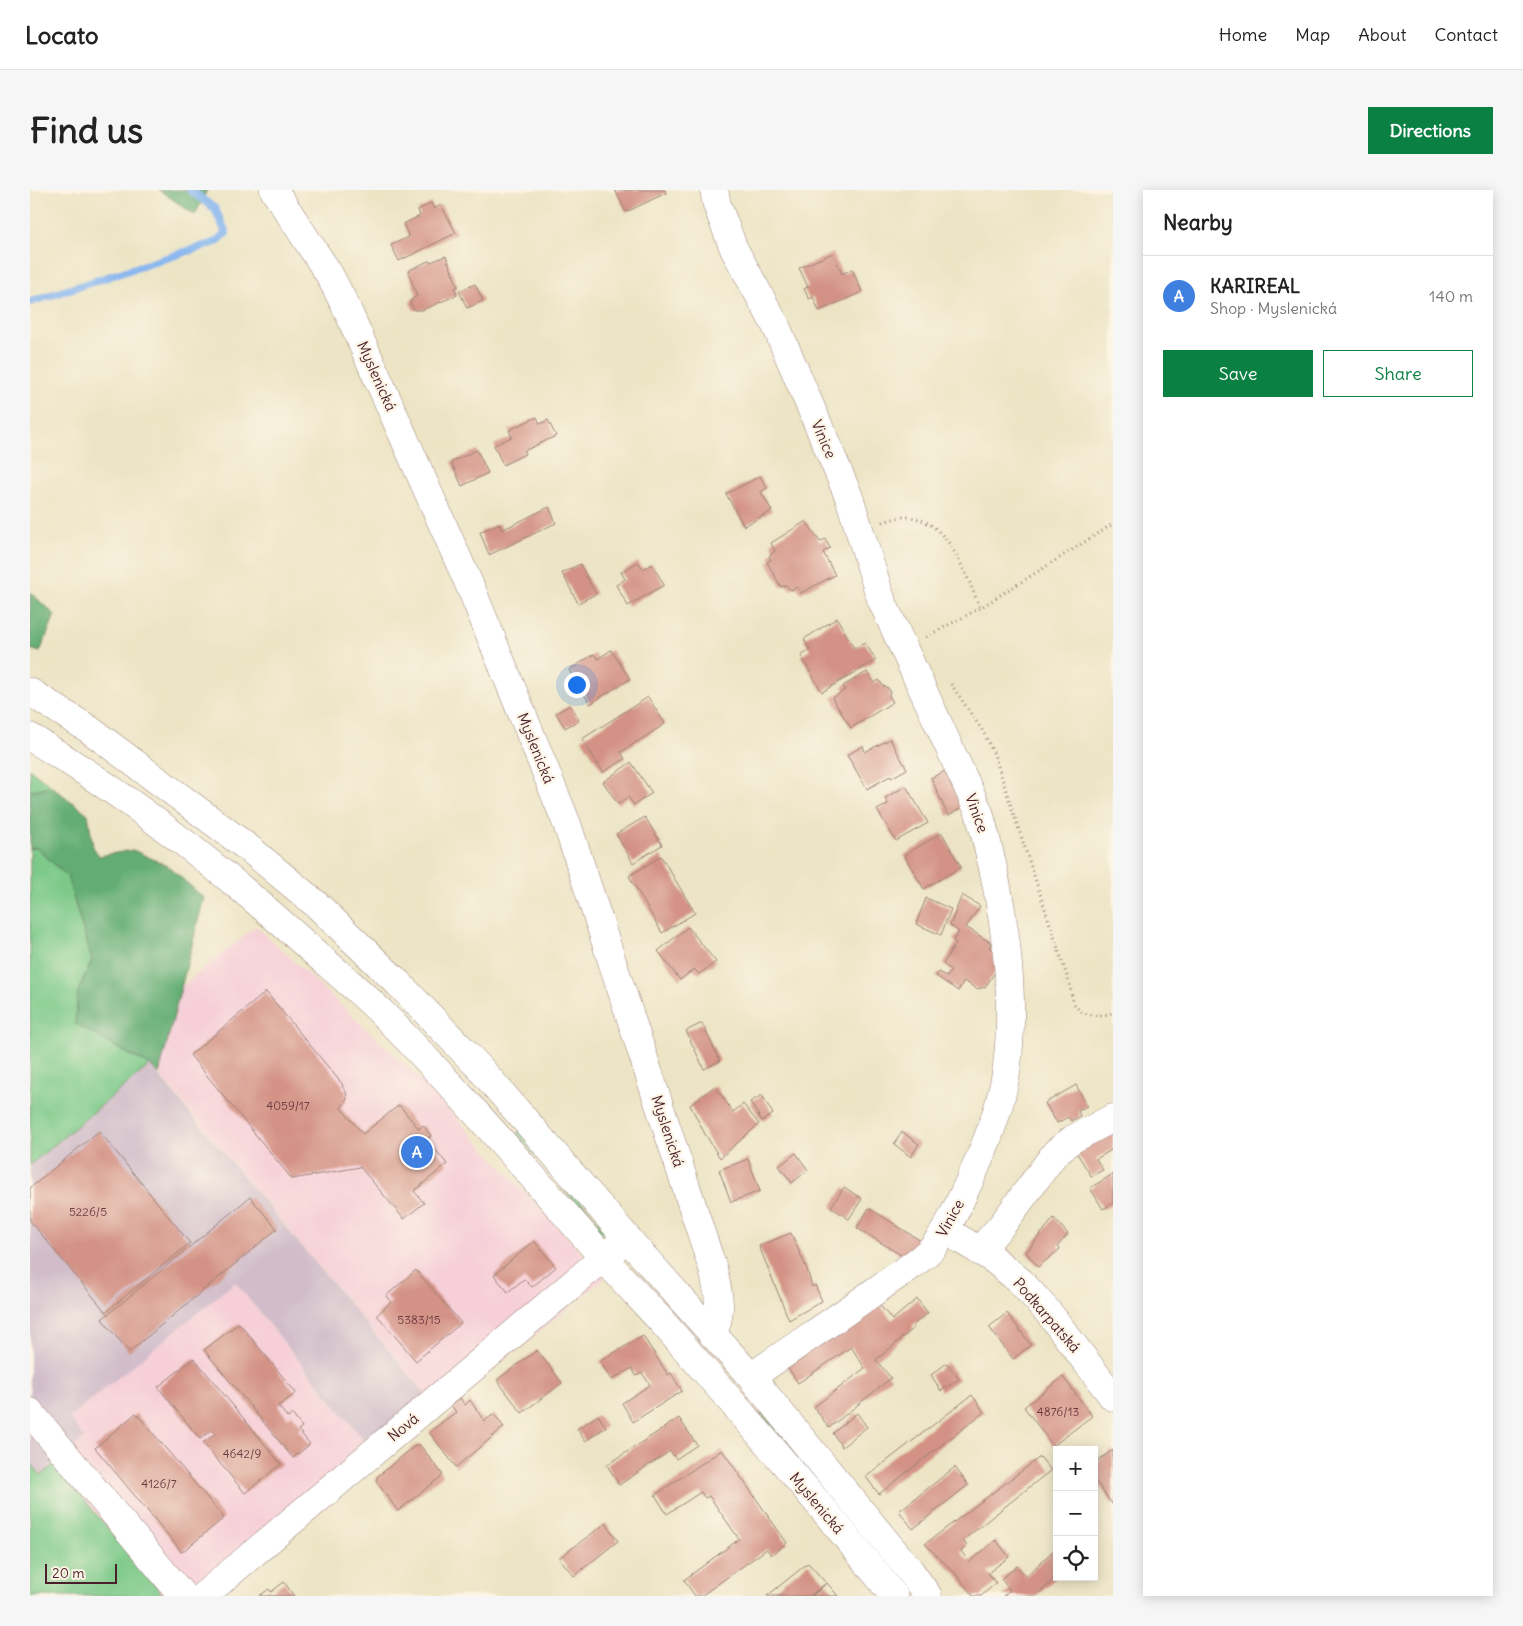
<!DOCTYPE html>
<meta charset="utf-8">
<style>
:root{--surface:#fff;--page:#f6f6f6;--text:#222;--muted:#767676;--line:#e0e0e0;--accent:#0b8043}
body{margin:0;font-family:Delius,sans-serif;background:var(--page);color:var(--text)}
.controls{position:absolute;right:15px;bottom:15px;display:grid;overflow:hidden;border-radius:0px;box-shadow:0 2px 12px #0003}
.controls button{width:45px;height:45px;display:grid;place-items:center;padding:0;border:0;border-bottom:1px solid var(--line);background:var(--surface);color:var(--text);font:25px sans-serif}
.scale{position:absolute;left:15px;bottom:12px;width:72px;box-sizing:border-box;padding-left:5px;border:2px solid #4a1f2b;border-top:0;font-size:14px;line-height:18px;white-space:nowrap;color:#4a1f2b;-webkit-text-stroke:4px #fcf5e5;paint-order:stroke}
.you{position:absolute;left:546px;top:494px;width:18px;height:18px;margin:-12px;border:4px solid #fff;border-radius:50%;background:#1a73e8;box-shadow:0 0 0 8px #1a73e833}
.badge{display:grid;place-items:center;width:32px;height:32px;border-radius:50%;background:var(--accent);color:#fff;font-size:16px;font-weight:700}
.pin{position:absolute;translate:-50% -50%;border:2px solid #fff;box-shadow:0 1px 5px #0006}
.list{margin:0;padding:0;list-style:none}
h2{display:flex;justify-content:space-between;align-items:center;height:65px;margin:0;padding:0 20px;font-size:21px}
h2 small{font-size:16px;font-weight:400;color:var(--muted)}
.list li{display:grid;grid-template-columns:32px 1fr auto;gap:15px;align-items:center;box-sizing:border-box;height:80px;padding:0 20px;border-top:1px solid var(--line)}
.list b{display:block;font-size:19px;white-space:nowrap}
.list p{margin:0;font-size:16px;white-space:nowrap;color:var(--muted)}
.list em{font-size:16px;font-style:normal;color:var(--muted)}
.actions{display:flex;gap:10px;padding:15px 20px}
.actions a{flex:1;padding:11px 0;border:1px solid var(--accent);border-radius:0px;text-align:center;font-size:18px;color:var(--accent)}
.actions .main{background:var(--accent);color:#fff}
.icon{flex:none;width:28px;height:28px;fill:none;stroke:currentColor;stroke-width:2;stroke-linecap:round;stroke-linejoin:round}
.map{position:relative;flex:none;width:1083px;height:1406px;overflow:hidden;border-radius:0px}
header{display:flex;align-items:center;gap:30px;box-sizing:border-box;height:70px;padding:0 25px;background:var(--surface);border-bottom:1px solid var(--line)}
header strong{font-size:24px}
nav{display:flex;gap:28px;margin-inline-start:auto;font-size:18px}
.intro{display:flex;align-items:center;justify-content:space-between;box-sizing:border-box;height:120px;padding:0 30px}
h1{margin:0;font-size:35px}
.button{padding:12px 22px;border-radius:0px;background:var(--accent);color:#fff;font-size:18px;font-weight:700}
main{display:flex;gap:30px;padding:0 30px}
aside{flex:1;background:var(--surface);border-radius:0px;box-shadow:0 2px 12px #0003}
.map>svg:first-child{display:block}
.built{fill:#f6cfd8}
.industrial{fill:#d1bdca}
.green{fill:#7bc989;stroke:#62745a}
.forest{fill:#64ad75;stroke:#576650}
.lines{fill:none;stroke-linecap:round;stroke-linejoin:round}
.stream{stroke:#82b4ef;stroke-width:8}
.building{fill:#d39285}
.minor-casing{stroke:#9b8278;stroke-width:29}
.major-casing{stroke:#9b8278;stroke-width:29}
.path{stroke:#9b8278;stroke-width:3;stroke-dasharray:1 4;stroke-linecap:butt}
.minor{stroke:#fff;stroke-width:28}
.major{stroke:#fff;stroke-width:28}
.labels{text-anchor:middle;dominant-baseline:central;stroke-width:4.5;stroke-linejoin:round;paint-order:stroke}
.number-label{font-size:12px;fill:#6c3c42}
.street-label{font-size:15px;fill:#4a1f2b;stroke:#fcf5e5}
</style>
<header>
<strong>Locato</strong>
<nav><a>Home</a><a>Map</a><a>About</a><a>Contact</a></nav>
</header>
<div class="intro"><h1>Find us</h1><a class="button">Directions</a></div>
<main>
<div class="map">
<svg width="1083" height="1406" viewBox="0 0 1083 1406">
<rect width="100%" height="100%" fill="#fcf5e5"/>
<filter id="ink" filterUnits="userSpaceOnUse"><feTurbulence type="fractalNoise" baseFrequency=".02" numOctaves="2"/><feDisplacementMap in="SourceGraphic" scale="10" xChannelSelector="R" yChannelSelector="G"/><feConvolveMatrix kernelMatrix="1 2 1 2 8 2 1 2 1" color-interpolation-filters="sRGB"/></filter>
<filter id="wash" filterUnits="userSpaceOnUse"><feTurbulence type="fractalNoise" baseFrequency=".0096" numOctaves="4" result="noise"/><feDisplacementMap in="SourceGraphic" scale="20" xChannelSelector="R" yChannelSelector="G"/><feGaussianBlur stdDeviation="1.12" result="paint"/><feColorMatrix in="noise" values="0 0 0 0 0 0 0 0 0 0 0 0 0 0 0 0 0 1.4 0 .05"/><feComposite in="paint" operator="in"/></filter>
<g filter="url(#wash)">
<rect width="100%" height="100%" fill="#ece4c4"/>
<g class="built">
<path d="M226 736 390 889 575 1088 410 1222 129 884 152 796Z"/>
<path d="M205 1092 351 1271 189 1406H134L25 1274 54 1248 38 1228Z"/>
</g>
<path class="industrial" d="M120 875 410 1222 351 1271 205 1092 39 1228 54 1248 11 1285 0 1272V975Z"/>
<g class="green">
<path d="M0 579 21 596 0 601Z"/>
<path d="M0 658H7L37 686 62 770 48 801 87 858 120 875 0 975Z"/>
<path d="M491 938 576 1041 571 1043 487 945Z"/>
<path d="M735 1221 843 1351 839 1353 835 1350 731 1225Z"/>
<path d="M0 1272 11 1285 25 1274 134 1406H0Z"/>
</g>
<g class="forest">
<path d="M129 0H177L165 25Z"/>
<path d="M0 402 25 425 10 462 0 459Z"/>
<path d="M21 596 58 624 63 657 69 666 103 660 138 676 174 708 129 884 120 875 87 858 45 833 48 801 62 770 37 686 7 658H0V601Z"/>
</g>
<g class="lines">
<path class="stream" d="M0 112 186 52 196 43 185 19 160 0"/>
</g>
<g id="blocks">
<g class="building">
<path d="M585 0H635L636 3 596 22Z"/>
<path d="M401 13 404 19 411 15 426 43 369 71 361 55 379 47 373 34 390 26 388 20Z"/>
<path d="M803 63 812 84 822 79 832 102 789 121 783 107 779 109 774 99 778 97 769 78Z"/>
<path d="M416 66 428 97 425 98 427 105 392 120H384L380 113 382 109 387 106 378 81 398 71 401 72Z"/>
<path d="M445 94 453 111 437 118 429 101Z"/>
<path d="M507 227 510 234 518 230 526 246 494 261 495 264 473 275 464 255 482 247 479 240Z"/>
<path d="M447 260 458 283 432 296 421 272Z"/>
<path d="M730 286 737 298 731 302 742 321 714 336 696 304Z"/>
<path d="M519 317 526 333 459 365 450 342 469 333 472 340Z"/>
<path d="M776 331 790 352 795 349 800 358 793 362 805 385 771 403 767 397 761 400 756 395 751 397 737 372 741 370 739 366 745 361 741 353Z"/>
<path d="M608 372 613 379 622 374 634 395 598 416 586 395 595 389 591 382Z"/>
<path d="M550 374 566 404 548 413 532 383Z"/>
<path d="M807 428 824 458 835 453 846 470 792 502 771 466 780 460 774 449Z"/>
<path d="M581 460 600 489 560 514 539 480 564 464 568 469Z"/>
<path d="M837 482 844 493 849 490 853 496 858 498 860 501 859 506 863 512 821 538 802 508 815 500 813 496Z"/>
<path d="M618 507 635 534 591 562 595 569 573 582 552 549Z"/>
<path d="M540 515 549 530 535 538 526 523Z"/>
<path d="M860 549 877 579 861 588 860 586 837 599 817 565 833 556 835 562Z"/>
<path d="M601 572 622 603 604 615 598 607 588 614 573 592Z"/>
<path d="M919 579 936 615 918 626 901 588Z"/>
<path d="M876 596 898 633 866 651 847 620 858 614 855 608Z"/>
<path d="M615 627 632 655 603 673 586 644Z"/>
<path d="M912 643 931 677 894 699 874 665Z"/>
<path d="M631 666 665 723 632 743 599 686Z"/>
<path d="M932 705 950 716 936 737 961 753 959 757 963 761 966 781 955 797 947 799 934 791 928 801 906 786 909 782 917 787 921 780 913 774 926 753 923 750 929 742 920 735Z"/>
<path d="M896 708 921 719 911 745 886 734Z"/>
<path d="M658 737 686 772 669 784 664 779 650 790 628 761Z"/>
<path d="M236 802 313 895 312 896 316 902 317 909 311 918 333 944 369 915 389 939 393 935 401 946 397 949 417 974 384 1001 394 1013 374 1029 330 977 262 989 160 865Z"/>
<path d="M672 833 690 871 674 879 656 841Z"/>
<path d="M1046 895 1057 916 1048 921 1050 926 1041 931 1038 927 1027 933 1015 913Z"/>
<path d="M685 896 703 922 713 914 729 934 690 968 675 944 660 915Z"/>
<path d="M732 905 743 924 732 931 720 912Z"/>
<path d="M1083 938V959L1066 969 1073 980 1061 986 1045 960Z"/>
<path d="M69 941 160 1053 76 1122 0 1031V998Z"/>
<path d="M872 942 889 954 881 967 864 954Z"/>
<path d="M766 963 778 980 762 993 749 976Z"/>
<path d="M718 969 730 1001 701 1012 689 980Z"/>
<path d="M1083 984V1013L1073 1019 1060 998Z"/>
<path d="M814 997 832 1009 819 1029 801 1017Z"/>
<path d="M220 1007 247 1039 99 1162 72 1129Z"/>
<path d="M839 1018 891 1051 876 1068 827 1038Z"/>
<path d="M1024 1028 1038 1044 1028 1056 1030 1059 1008 1077 996 1062Z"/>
<path d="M761 1043 777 1079 782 1097 785 1095 792 1111 759 1130 729 1056Z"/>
<path d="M504 1051 526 1077 502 1097 494 1089 478 1102 464 1085Z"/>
<path d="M386 1080 431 1133 386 1171 347 1125 361 1112 356 1106Z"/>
<path d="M845 1109 862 1130 887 1109 898 1123 882 1136 884 1138 846 1170 861 1188 799 1238 784 1217 835 1178 821 1157 768 1193 756 1175Z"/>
<path d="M977 1123 1001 1155 983 1169 959 1137Z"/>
<path d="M209 1133 266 1203 248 1216 258 1228 262 1224 272 1237 268 1240 280 1254 263 1268 174 1160Z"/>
<path d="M613 1146 638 1185 641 1183 652 1201 603 1232 592 1213 620 1195 612 1183 606 1186 602 1178 581 1190 570 1171Z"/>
<path d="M507 1160 532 1193 492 1223 467 1190Z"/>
<path d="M164 1168 251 1274 215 1303 173 1253 185 1244 181 1240 170 1249 128 1197Z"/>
<path d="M917 1173 929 1189 911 1201 901 1185Z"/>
<path d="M1033 1187 1062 1226 1023 1256 994 1217Z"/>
<path d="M942 1205 954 1222 849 1304 836 1287Z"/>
<path d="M430 1208 435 1215 440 1210 454 1231 464 1224 474 1237 426 1277 399 1242 426 1222 421 1215Z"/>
<path d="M106 1223 194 1328 152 1362 65 1258Z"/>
<path d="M827 1223 837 1237 812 1257 803 1243Z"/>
<path d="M568 1225 576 1237 555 1251 547 1239Z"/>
<path d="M649 1228 667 1255 646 1269 640 1261 589 1295 577 1275Z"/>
<path d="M386 1255H390L413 1285 368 1321 346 1291 347 1287Z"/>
<path d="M692 1260 757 1353 741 1365 737 1359 671 1406H665L654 1390 709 1349 679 1306 675 1308 671 1302 637 1324 625 1305Z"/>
<path d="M1083 1260V1315L1064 1289V1273Z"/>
<path d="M1010 1267 1021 1280 933 1350 937 1356 931 1361 939 1372 966 1350 979 1367 958 1383 966 1393 951 1406H943L925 1383 895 1354Z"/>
<path d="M925 1277 938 1295 883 1339 869 1321Z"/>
<path d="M576 1333 588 1351 544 1386 529 1368Z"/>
<path d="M1025 1359 1027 1360V1387L1006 1406H973L980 1400 971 1389 987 1376 996 1386Z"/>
<path d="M778 1373 796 1393 780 1406H737Z"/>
<path d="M254 1392 264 1406H229L239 1399 241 1402Z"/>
<path d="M797 1393 808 1406H782Z"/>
</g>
</g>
</g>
<g filter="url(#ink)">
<use href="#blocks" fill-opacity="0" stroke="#9b8278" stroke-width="1"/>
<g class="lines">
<defs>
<g id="minor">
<path d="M244 0 299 84 316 117 443 403 537 634 683 1079C688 1101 694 1123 682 1144"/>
<path d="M684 0 687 15 704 59 746 136 819 307 851 409 949 622C971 701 987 794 977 876 972 917 955 958 938 994 928 1015 918 1040 903 1057 890 1072 870 1083 855 1094 811 1126 765 1156 721 1187"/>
<path d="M915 1040 963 1069 990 1091 1019 1123 1083 1207"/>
<path d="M949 1061 972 1035 1026 962 1043 949 1083 928"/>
<path d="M0 1222 153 1406"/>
<path d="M173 1406 597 1048"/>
</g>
<g id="major">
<path d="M0 502 60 540 221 660 287 715 368 793 448 876 597 1048 721 1187 881 1382 898 1406"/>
<path d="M0 547C102 608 196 682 284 762 307 782 331 802 353 824 429 901 500 984 572 1066 592 1089 613 1111 634 1134 712 1223 790 1313 864 1406"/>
</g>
</defs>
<use href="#minor" class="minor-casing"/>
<use href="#major" class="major-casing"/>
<g class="path">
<path d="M853 332C859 330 866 328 872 327 917 324 936 385 950 418"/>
<path d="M896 447 950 418 1083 334"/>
<path d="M921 494 954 543 964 564 1040 795C1041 801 1042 811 1045 815 1054 828 1070 826 1083 823"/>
</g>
<use href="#minor" class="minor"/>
<use href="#major" class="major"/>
</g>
</g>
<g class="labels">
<g class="number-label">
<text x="258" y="915">4059/17</text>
<text x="58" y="1021">5226/5</text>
<text x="389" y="1129">5383/15</text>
<text x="1028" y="1221">4876/13</text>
<text x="212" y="1263">4642/9</text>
<text x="129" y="1293">4126/7</text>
</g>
<g class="street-label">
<text transform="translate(347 186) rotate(66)">Myslenická</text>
<text transform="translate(794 249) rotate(67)">Vinice</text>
<text transform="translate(506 558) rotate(68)">Myslenická</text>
<text transform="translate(947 623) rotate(70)">Vinice</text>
<text transform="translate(638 941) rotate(72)">Myslenická</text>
<text transform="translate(920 1028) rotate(-61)">Vinice</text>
<text transform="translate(1017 1125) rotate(49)">Podkarpatská</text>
<text transform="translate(373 1237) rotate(-40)">Nová</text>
<text transform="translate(787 1313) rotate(50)">Myslenická</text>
</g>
</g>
</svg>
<div class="controls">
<button>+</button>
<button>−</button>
<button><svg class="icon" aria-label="locate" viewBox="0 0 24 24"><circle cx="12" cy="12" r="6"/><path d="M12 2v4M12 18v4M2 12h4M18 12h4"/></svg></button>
</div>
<div class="scale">20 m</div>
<div class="you"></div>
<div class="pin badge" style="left:387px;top:962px;background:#3f7fe0">A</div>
</div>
<aside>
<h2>Nearby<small></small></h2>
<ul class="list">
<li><span class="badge" style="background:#3f7fe0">A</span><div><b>KARIREAL</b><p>Shop · Myslenická</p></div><em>140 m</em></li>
</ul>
<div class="actions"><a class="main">Save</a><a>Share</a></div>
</aside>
</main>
